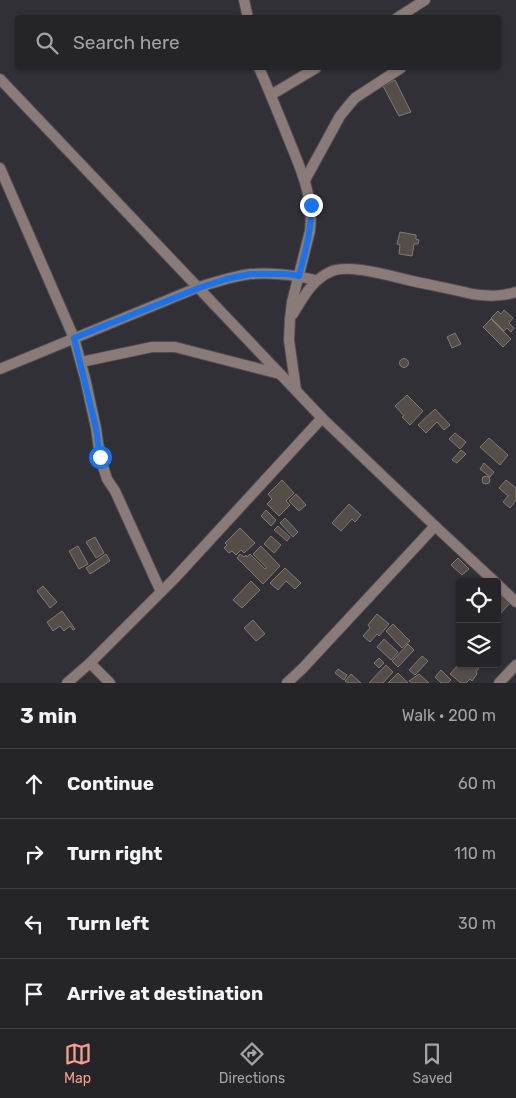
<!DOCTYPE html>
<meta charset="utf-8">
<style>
:root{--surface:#252429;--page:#2d2c31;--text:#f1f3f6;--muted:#a3a4a8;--line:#424146;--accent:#f59d8f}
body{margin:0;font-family:Rubik,sans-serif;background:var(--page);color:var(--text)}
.controls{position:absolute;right:15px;bottom:15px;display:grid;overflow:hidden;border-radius:5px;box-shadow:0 1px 4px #0004}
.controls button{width:45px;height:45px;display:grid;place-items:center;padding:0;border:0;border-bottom:1px solid var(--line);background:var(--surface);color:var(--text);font:25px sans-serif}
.stop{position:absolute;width:15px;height:15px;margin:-11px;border:4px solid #1a73e8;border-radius:50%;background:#fff}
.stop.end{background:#1a73e8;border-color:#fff;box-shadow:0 1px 5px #0008}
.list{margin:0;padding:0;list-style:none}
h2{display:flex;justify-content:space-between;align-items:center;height:65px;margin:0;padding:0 20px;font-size:21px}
h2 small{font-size:16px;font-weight:400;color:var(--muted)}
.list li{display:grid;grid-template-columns:32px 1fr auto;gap:15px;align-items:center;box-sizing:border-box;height:70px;padding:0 20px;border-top:1px solid var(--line)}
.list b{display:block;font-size:19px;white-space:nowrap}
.list em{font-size:16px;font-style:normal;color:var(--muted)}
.icon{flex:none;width:28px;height:28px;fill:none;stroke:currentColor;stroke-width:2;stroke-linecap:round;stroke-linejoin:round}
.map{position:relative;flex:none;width:516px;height:683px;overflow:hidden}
.search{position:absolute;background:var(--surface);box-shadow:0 1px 4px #0004;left:15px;right:15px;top:15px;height:55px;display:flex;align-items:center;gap:12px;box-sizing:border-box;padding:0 18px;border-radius:5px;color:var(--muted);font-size:19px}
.sheet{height:345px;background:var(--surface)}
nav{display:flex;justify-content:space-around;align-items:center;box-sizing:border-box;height:70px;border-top:1px solid var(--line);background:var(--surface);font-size:14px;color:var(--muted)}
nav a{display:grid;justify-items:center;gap:2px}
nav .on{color:var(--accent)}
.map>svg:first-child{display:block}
.building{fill:#554d48;stroke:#827974}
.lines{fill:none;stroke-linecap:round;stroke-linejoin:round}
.minor-casing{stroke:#4f4e54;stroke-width:12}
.minor{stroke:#8a7b78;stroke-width:10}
.route{stroke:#1a73e8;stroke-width:6}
</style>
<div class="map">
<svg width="516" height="683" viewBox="0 0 516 683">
<rect width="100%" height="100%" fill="#313037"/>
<g class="building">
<path d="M395 80 411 112 399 116 383 86Z"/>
<path d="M400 232 416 235V239L419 240 418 244H414L412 256 399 254 400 245 397 244Z"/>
<path d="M504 310 513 318 509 323 514 328 511 332 507 328 504 331 491 318 498 311 501 314Z"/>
<path d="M491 319 511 339 503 347 483 327Z"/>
<path d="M455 333 461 344 452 348 447 337Z"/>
<circle cx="404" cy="363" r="4.5"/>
<path d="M407 395 423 411 410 425 402 417 404 416 395 406Z"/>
<path d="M435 409 450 425 444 430 437 422 426 433 418 425Z"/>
<path d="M455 433 466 442 460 449 449 439Z"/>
<path d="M489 438 508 455 500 465 480 447Z"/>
<path d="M461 450 466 454 457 463 452 460Z"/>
<path d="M484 463 494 472 490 477 480 469Z"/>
<circle cx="486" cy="480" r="4"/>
<path d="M282 480 294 493 286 501 290 505 279 516 267 504 272 499 268 494Z"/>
<path d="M506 480 516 488V500L510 508 503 502 508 496 499 488Z"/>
<path d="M296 494 306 505 299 511 289 501Z"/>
<path d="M349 504 361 515 355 522 352 519 341 531 332 523Z"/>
<path d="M266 510 276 520 271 526 261 516Z"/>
<path d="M285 518 298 532 293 537 280 523Z"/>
<path d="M278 526 290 537 287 541 274 530Z"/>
<path d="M240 528 255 543 244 553 241 550 236 555 232 551 229 553 224 548 227 545 225 543Z"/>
<path d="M271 536 281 545 274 553 264 544Z"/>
<path d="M95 537 104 553 96 558 86 542Z"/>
<path d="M78 546 88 564 79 569 69 551Z"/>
<path d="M261 546 280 566 263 584 237 558 240 554 244 557 246 555 247 557 250 554 265 569 267 568 253 554Z"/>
<path d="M106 554 110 561 90 574 86 568Z"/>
<path d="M458 558 469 569 462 575 451 565Z"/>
<path d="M285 568 301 583 295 589 286 581 278 590 270 583Z"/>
<path d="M251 581 260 590 242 608 233 600Z"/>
<path d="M43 586 57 602 50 608 37 591Z"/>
<path d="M497 592 510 603 497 617Z"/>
<path d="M62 611 75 629 73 630 70 626 64 631 60 626 53 631 47 622Z"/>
<path d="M377 614 389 624 379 636 377 634 370 642 363 636 370 628 368 625Z"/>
<path d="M253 620 265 634 256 641 244 628Z"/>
<path d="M393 624 410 641 402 648 386 631Z"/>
<path d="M384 639 398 652 391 660 377 647Z"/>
<path d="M408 644 414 650 398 667 392 661Z"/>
<path d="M422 656 428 661 415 675 409 670Z"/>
<path d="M379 658 384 663 379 668 374 663Z"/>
<path d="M460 663V664H480L481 665 476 672 477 674 472 681 470 679 466 683H461L450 674Z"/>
<path d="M386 665 393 672 383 683H369Z"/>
<path d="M338 669 347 675 344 680 335 673Z"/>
<path d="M441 670 451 680 448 683H441L435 677Z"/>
<path d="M398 673 408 683H388Z"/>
<path d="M351 674 361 683H348L345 681Z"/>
<path d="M419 674 429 683H412L409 681Z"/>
</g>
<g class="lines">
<defs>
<g id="minor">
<path d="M244 0 248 18"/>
<path d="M397 18 425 0"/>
<path d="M259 68C269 90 278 113 287 135 300 168 314 195 310 231L292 302 290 319 289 340 296 390"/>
<path d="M0 79 322 418 435 526 495 582"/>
<path d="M271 95 316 68"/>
<path d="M0 168 74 338 85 378 96 428 100 457 107 479 115 491 161 592"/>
<path d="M305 180 340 116 349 105 355 98 401 68"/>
<path d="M293 314C303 298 312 280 330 272 347 263 390 276 408 280 430 285 451 289 472 294 487 296 501 297 516 292"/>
<path d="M81 362 152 347H175L280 374"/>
<path d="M0 369 199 287C216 282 233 276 251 274 273 272 295 275 316 280"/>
<path d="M497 584 516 602"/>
<path d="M90 663 110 683"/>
<path d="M67 683 90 663 175 578 322 418"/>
<path d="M287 683 302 669 435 526"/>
<path d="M499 683 516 665"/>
</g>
</defs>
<use href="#minor" class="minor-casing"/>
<use href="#minor" class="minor"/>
</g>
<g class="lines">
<path class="route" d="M100 457 96 428 74 338 199 288 226 279 250 274H287L299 276C305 252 312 230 311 205"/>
</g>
</svg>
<div class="controls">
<button><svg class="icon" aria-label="locate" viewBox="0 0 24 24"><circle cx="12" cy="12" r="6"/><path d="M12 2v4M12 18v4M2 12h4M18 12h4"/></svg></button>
<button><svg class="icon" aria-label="layers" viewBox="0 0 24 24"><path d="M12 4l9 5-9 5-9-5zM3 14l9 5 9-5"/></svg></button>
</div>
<div class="stop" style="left:100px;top:457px"></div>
<div class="stop end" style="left:311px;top:205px"></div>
<div class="search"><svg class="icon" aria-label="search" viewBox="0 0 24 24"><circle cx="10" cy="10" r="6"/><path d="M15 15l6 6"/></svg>Search here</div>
</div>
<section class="sheet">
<h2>3 min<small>Walk · 200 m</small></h2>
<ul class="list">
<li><svg class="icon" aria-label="ahead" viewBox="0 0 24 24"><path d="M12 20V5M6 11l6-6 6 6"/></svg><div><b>Continue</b></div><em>60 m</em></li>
<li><svg class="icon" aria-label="right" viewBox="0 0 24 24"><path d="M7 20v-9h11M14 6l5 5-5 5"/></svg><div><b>Turn right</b></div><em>110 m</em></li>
<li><svg class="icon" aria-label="left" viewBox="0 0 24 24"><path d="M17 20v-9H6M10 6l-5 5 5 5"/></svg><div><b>Turn left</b></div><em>30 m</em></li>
<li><svg class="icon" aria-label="arrive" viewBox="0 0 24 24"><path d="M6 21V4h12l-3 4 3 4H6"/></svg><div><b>Arrive at destination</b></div></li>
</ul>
</section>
<nav>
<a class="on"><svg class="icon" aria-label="map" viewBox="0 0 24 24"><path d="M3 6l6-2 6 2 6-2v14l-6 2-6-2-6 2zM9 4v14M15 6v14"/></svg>Map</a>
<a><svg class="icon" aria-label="directions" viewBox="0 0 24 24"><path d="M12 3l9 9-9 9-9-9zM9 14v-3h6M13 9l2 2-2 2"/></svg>Directions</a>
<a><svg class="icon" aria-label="saved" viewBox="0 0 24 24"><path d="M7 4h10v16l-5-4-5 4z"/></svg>Saved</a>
</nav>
